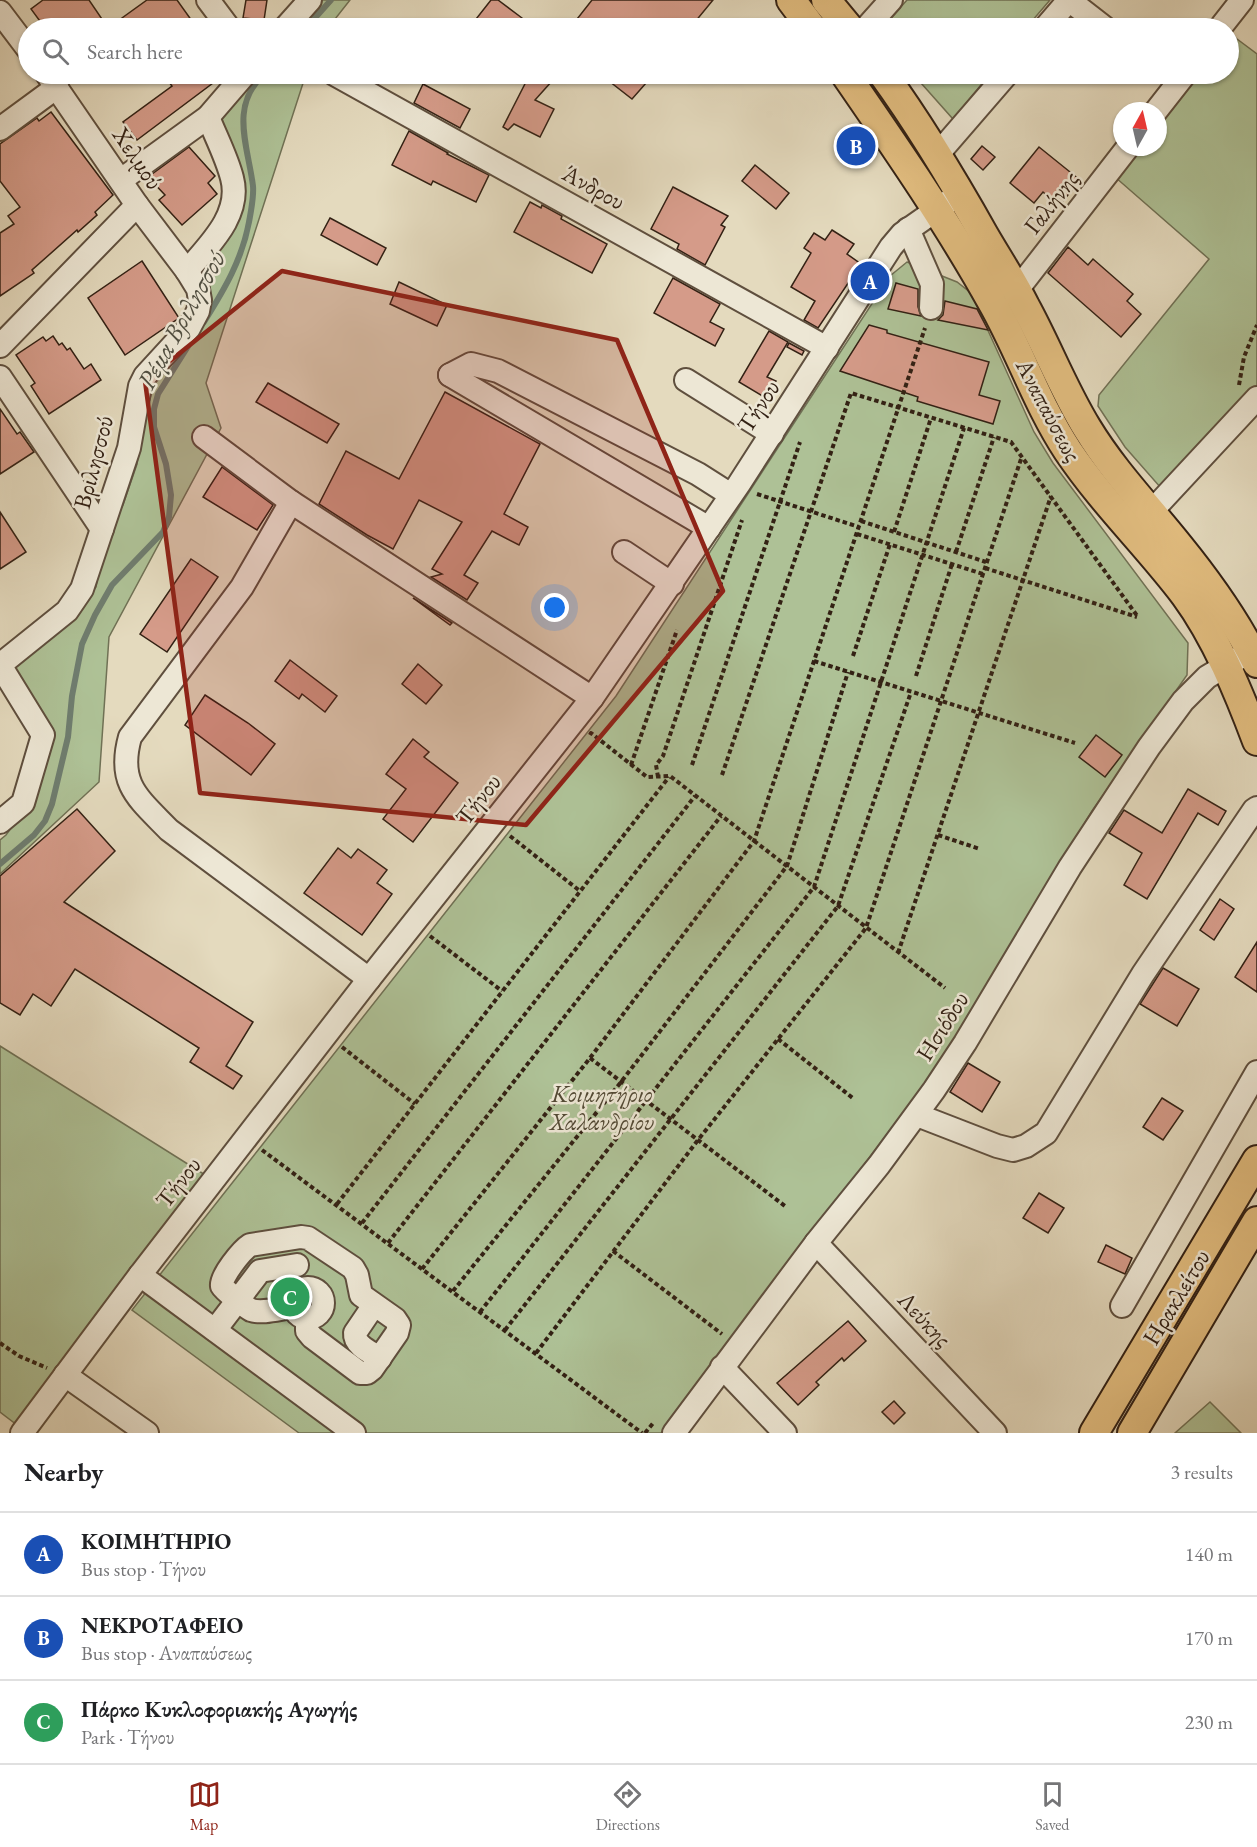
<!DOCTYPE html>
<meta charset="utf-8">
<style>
:root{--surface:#fff;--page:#f6f6f6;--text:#202124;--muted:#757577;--line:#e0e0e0;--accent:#8f2418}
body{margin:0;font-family:"EB Garamond",serif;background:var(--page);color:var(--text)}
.compass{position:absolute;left:1113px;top:102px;width:54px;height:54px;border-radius:50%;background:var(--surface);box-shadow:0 2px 4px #0004;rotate:8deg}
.you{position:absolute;left:555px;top:608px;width:21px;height:21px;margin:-15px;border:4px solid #fff;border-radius:50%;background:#1a73e8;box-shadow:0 0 0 9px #1a73e833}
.badge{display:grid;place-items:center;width:39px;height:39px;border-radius:50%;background:var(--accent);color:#fff;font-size:20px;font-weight:700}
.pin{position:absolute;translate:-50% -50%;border:3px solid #fff;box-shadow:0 2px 6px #0006}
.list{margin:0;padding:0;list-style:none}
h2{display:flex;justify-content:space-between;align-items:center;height:78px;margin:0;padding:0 24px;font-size:26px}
h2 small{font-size:20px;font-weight:400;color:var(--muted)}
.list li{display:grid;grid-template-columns:39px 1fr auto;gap:18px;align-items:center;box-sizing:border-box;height:84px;padding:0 24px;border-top:2px solid var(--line)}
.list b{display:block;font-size:22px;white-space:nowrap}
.list p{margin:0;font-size:20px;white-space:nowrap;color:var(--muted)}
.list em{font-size:20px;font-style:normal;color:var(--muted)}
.icon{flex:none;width:33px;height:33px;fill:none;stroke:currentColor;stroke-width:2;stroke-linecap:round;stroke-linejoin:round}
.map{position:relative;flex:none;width:1257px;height:1433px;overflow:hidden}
.search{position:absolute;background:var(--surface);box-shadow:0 2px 4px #0004;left:18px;right:18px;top:18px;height:66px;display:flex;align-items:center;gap:15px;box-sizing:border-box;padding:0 21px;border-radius:33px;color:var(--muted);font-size:22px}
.sheet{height:330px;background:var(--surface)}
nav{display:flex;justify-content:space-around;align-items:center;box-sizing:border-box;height:84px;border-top:2px solid var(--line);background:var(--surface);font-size:16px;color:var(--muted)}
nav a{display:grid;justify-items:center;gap:3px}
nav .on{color:var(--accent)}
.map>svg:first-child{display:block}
.green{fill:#aec196;stroke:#707155;stroke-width:1.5}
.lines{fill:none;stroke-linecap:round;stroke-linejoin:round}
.stream{stroke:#6f7d6f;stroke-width:6}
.building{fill:#d59b89;stroke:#332114;stroke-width:1.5}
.minor-casing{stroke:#5f4f3e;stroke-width:26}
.major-casing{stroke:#332114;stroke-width:32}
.path{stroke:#332114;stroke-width:4;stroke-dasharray:4.5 3;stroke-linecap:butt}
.minor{stroke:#ede7d5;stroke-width:22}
.major{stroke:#e2bd7f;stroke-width:28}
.marked{fill:#8f2418;fill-opacity:0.2;stroke:#8f2418;stroke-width:4.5;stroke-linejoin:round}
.labels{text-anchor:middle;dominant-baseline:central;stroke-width:5;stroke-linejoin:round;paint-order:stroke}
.street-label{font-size:24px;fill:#332114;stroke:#ede7d5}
.park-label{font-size:24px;font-style:italic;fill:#524934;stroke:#ede7d5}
.water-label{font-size:26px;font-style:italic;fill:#514f41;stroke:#ede7d5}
</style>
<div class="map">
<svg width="1257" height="1433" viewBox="0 0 1257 1433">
<rect width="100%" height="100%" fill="#e4dabe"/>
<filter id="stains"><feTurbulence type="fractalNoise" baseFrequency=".00333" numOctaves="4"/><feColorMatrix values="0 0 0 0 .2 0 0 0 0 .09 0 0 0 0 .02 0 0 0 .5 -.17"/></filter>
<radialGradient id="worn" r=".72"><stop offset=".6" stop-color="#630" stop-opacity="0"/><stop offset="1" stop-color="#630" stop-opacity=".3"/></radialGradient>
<g class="green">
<path d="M316 0H350L328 28H292Z"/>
<path d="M907 0H1050L1026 28H882Z"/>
<path d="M1229 33 1257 54V412L1168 496 1125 447 1098 406 1099 395 1209 259 1115 177 1138 147H1158V122L1197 74H1228Z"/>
<path d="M254 74H306L206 383 221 428 109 637 99 782 0 874V840L6 835 34 797 44 734 10 669 66 623 96 587 106 533 123 505 137 464 142 428 154 384 193 330 208 303 210 290 195 279 232 223 217 123Z"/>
<path d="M913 74H990L953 119Z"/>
<path d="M907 262 957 282 971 293 1034 432 1053 463 1188 643 1187 675 1092 811 1037 901 956 1043 661 1433H299L132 1310 616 696 890 276Z"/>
<path d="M0 1046 210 1178 17 1425 0 1412Z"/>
<path d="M1210 1402 1241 1433H1175Z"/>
</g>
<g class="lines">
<g class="stream">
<path d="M306 28 331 0"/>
<path d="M204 322C224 290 242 260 249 222 251 211 254 197 253 186 248 146 229 106 264 74"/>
<path d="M0 864 34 835 45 821 52 804 68 737 72 696 82 644 95 615 112 585 163 532 169 517 171 495 166 464 154 427V409L158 394 192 340"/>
</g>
</g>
<g class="building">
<path d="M43 0H89L108 28 147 0H177L197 28H45L31 9Z"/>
<path d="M246 0H267L264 20 243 18Z"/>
<path d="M491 0H498L522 18 513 28H469Z"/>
<path d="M592 0H713L690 28H570Z"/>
<path d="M163 74H225L137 140 123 122 172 86Z"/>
<path d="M530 74H543L552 81 535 100 554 109 540 137 514 124 508 130 503 127Z"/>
<path d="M600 74H654L632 99Z"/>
<path d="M423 84 470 109 460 128 414 103Z"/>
<path d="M51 112 113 195 95 212 97 215 78 232 77 230 32 270 34 273 0 296V233L14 224 8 216 20 207 0 181V144L37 118 39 121Z"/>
<path d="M409 131 448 153 447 154 489 175 476 202 433 181 431 185 392 165Z"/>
<path d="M982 146 995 157 983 170 971 159Z"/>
<path d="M189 147 215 176 208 183 217 194 182 225 159 200 165 195 148 177Z"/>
<path d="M1039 147 1080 180 1059 206 1043 192 1034 203 1010 183Z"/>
<path d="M755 165 789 193 776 209 742 181Z"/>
<path d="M673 187 728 216 721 225 725 227 705 265 677 249 679 244 651 229Z"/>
<path d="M530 202 541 208 542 205 562 216 561 219 607 244 592 273 514 232Z"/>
<path d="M330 218 386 248 377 265 321 235Z"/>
<path d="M832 230 854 244 847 254 861 264 818 328 804 320 815 301 791 287 811 253 804 248 814 233 825 240Z"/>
<path d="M1068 247 1088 265 1093 259 1133 294 1127 301 1141 314 1121 337 1048 273Z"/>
<path d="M142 261 179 318 125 355 88 298Z"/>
<path d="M673 278 720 304 710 322 724 329 715 346 654 313Z"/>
<path d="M399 282 447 305 437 326 390 304Z"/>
<path d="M896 283 918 289V307L921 316 888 309Z"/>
<path d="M945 301 977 309 988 330 938 320 943 315Z"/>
<path d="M869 325 887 330V333L989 362 979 395 1000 401 993 424 917 401 918 397 840 371Z"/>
<path d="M769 331 788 342 767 377 776 381 766 398 739 382Z"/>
<path d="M53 336 59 345 62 343 67 350 70 348 84 369 91 364 101 380 49 414 31 386 35 383 16 355 43 337 46 341Z"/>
<path d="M789 343 804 351 802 355 787 347Z"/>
<path d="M268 383 339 424 327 443 256 402Z"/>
<path d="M445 392 540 444 504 514 528 527 519 545 492 531 464 575 478 583 467 600 431 577 442 574 432 569 462 522 419 500 393 549 367 535 319 504 346 451 399 479Z"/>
<path d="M0 409 17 434 20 432 34 452 0 474Z"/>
<path d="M222 467 273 505 257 530 203 497Z"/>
<path d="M0 512 26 552 0 569Z"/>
<path d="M191 559 218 577 167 652 140 634Z"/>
<path d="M413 598 452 623 450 625Z"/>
<path d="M290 660 337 696 325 712 302 694 299 699 275 681Z"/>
<path d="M418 664 442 685 426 704 402 684Z"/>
<path d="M205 695 248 723 275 744 251 775 185 725Z"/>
<path d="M1096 735 1122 755 1105 777 1079 757Z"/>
<path d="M413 739 429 752 424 757 458 783 413 842 383 819 406 789 386 774Z"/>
<path d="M1188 789 1226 811 1218 825 1198 813 1147 899 1124 885 1142 853 1109 833 1124 810 1162 833Z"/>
<path d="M77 809 115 851 64 902 253 1022 226 1066 242 1076 233 1089 190 1062 199 1048 75 969 51 1006 33 994 20 1015 0 1003V876Z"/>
<path d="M338 848 351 858 358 849 387 870 377 883 392 894 362 935 304 893Z"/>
<path d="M1220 899 1234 909 1214 940 1200 930Z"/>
<path d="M1257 942V992L1235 977Z"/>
<path d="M1163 968 1199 989 1177 1026 1140 1004Z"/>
<path d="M968 1063 1000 1082 982 1112 950 1092Z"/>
<path d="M1162 1098 1183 1111 1163 1140 1143 1127Z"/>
<path d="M1039 1193 1064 1208 1048 1233 1023 1218Z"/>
<path d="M1106 1245 1132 1258 1125 1274 1098 1262Z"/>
<path d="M848 1321 866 1341 844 1361 842 1358 816 1382 819 1385 798 1405 777 1383Z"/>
<path d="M894 1401 905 1413 894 1424 882 1412Z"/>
</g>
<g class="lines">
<defs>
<g id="minor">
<path d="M208 0 229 28"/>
<path d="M1069 0 1105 28"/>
<path d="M0 12 28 49"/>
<path d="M285 28 310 0"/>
<path d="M866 28 891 0"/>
<path d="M1045 28 1069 0"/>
<path d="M1220 28 1242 0"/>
<path d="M334 74 827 348"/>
<path d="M1156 111 1185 74"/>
<path d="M0 129 57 87"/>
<path d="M937 155 1007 74"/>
<path d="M121 180 208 117 245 74"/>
<path d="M908 229 932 284 931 308"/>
<path d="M187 271C208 246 242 215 232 178 227 158 216 137 208 117"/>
<path d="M1017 290 1128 147"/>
<path d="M0 346 137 205"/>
<path d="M450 375 471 364 498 371 698 474 731 495"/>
<path d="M450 375 709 528"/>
<path d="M0 377 102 529"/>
<path d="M686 380 772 434"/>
<path d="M204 437 291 502 592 698"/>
<path d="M291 502 242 587 130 737C117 784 138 798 169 830L369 979"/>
<path d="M1150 513 1257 398"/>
<path d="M624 552 672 584"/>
<path d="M0 665 67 611 82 589 129 448 140 386 145 376 189 328 198 311 200 300 198 289 187 271 137 205 47 74"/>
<path d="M0 665 43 735 23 803 0 822"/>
<path d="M917 1115 997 1146 1013 1150 1026 1146 1046 1133 1143 974 1254 810 1257 808"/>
<path d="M816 1243 995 1433"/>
<path d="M140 1275 354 1433"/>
<circle cx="308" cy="1303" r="15"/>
<path d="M374 1305 355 1333C354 1345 370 1352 380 1358"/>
<path d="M1122 1306 1257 1072"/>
<path d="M293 1307C281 1308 263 1314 251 1310 247 1308 224 1290 222 1286 220 1277 242 1250 250 1245L301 1237 308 1238 353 1268 357 1275 361 1295 395 1319 399 1325 397 1333 372 1369 367 1373H360L312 1337 307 1331V1319"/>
<path d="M215 1330 260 1271 297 1265"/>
<path d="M722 1367 785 1433"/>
<path d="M65 1375 147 1433"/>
<path d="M22 1433 140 1275 369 979 592 698 739 484 891 247 902 234 949 201"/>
<path d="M674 1433 816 1243 879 1165 934 1090 965 1043 1070 867 1149 747 1183 701 1207 677 1239 658"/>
</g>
<g id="major">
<path d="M791 0 812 28"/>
<path d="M826 0 849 28"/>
<path d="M845 74C896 148 948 223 992 302 1020 351 1037 404 1068 451 1103 503 1148 546 1185 595 1216 637 1239 693 1257 741"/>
<path d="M883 74C920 125 953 180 984 235 998 259 1013 282 1025 306 1047 346 1063 389 1087 428 1113 471 1148 507 1179 546 1209 583 1236 621 1257 663"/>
<path d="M1094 1433 1257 1160"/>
<path d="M1132 1433 1257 1221"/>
</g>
</defs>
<use href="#minor" class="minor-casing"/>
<use href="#major" class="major-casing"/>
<g class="path">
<path d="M1239 385 1244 357 1257 325"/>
<path d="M757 494 859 527"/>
<path d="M861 521 986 562"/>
<path d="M894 532 931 418"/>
<path d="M857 534 983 574"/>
<path d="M956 552 994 437"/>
<path d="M985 568 1137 617"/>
<path d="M853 656 890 544"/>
<path d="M814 661 1075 743"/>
<path d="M916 676 952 564"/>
<path d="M590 735 591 733 647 777 670 776 945 988"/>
<path d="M631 765 677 630"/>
<path d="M692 765 800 442"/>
<path d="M722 775 851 393 1011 442 1138 617"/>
<path d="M658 777 656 765 663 756 742 520"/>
<path d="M938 835 980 849"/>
<path d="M510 836 580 891"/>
<path d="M430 936 502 991"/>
<path d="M898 953 1051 496"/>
<path d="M778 1039 854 1099"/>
<path d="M342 1047 415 1104"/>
<path d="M590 1058 785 1206"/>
<path d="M262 1150 642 1433"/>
<path d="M337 1204 669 777"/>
<path d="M362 1223 695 796"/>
<path d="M388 1243 721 816"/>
<path d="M613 1251 722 1334"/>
<path d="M422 1269 590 1058 754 841 925 328"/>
<path d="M453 1291 621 1082 787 866 848 672"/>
<path d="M480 1312 814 887 964 428"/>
<path d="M505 1330 838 906 911 692"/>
<path d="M0 1343 19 1356 47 1368"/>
<path d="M536 1353 698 1140 866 928 1022 456"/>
<path d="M645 1433 654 1422"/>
</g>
<use href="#minor" class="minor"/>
<use href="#major" class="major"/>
</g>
<path class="marked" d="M282 271 617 340 723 591 526 825 200 793 145 381Z"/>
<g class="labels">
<g class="street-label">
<text transform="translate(138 158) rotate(56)">Χελμού</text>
<text transform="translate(594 187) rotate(29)">Άνδρου</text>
<text transform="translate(1051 202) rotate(-52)">Γαλήνης</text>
<text transform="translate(758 406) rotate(-57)">Τήνου</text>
<text transform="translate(1049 410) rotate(62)">Αναπαύσεως</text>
<text transform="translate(93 462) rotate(-75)">Βριλησσού</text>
<text transform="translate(478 799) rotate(-52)">Τήνου</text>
<text transform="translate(942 1026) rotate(-58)">Ησιόδου</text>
<text transform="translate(178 1182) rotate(-52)">Τήνου</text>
<text transform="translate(1176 1297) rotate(-59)">Ηρακλείτου</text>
<text transform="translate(925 1319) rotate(47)">Λεύκης</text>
</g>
<g class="park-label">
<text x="602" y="1093">Κοιμητήριο<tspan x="602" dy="28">Χαλανδρίου</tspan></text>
</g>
<g class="water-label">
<text transform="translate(181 320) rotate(-61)">Ρέμα Βριλησσού</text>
</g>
</g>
<rect width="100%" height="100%" filter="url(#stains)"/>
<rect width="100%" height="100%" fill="url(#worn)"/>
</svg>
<svg class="compass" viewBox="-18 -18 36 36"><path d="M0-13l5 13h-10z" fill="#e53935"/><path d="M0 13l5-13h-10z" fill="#757577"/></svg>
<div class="you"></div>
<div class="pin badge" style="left:870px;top:281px;background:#1a4fb4">A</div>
<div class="pin badge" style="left:856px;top:146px;background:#1a4fb4">B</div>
<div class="pin badge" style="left:290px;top:1297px;background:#2e9e5b">C</div>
<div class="search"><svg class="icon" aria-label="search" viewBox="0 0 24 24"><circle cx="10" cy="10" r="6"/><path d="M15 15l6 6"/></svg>Search here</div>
</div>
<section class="sheet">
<h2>Nearby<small>3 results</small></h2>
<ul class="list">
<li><span class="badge" style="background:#1a4fb4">A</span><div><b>ΚΟΙΜΗΤΗΡΙΟ</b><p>Bus stop · Τήνου</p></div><em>140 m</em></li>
<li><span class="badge" style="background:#1a4fb4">B</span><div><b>ΝΕΚΡΟΤΑΦΕΙΟ</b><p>Bus stop · Αναπαύσεως</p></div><em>170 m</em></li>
<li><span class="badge" style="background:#2e9e5b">C</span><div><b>Πάρκο Κυκλοφοριακής Αγωγής</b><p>Park · Τήνου</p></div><em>230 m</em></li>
</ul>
</section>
<nav>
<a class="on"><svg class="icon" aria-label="map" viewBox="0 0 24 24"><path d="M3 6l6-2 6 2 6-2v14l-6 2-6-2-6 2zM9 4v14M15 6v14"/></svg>Map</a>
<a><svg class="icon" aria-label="directions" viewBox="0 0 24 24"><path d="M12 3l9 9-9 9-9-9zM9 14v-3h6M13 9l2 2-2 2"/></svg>Directions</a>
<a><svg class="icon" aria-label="saved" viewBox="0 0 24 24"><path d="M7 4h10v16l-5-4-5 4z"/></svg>Saved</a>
</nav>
